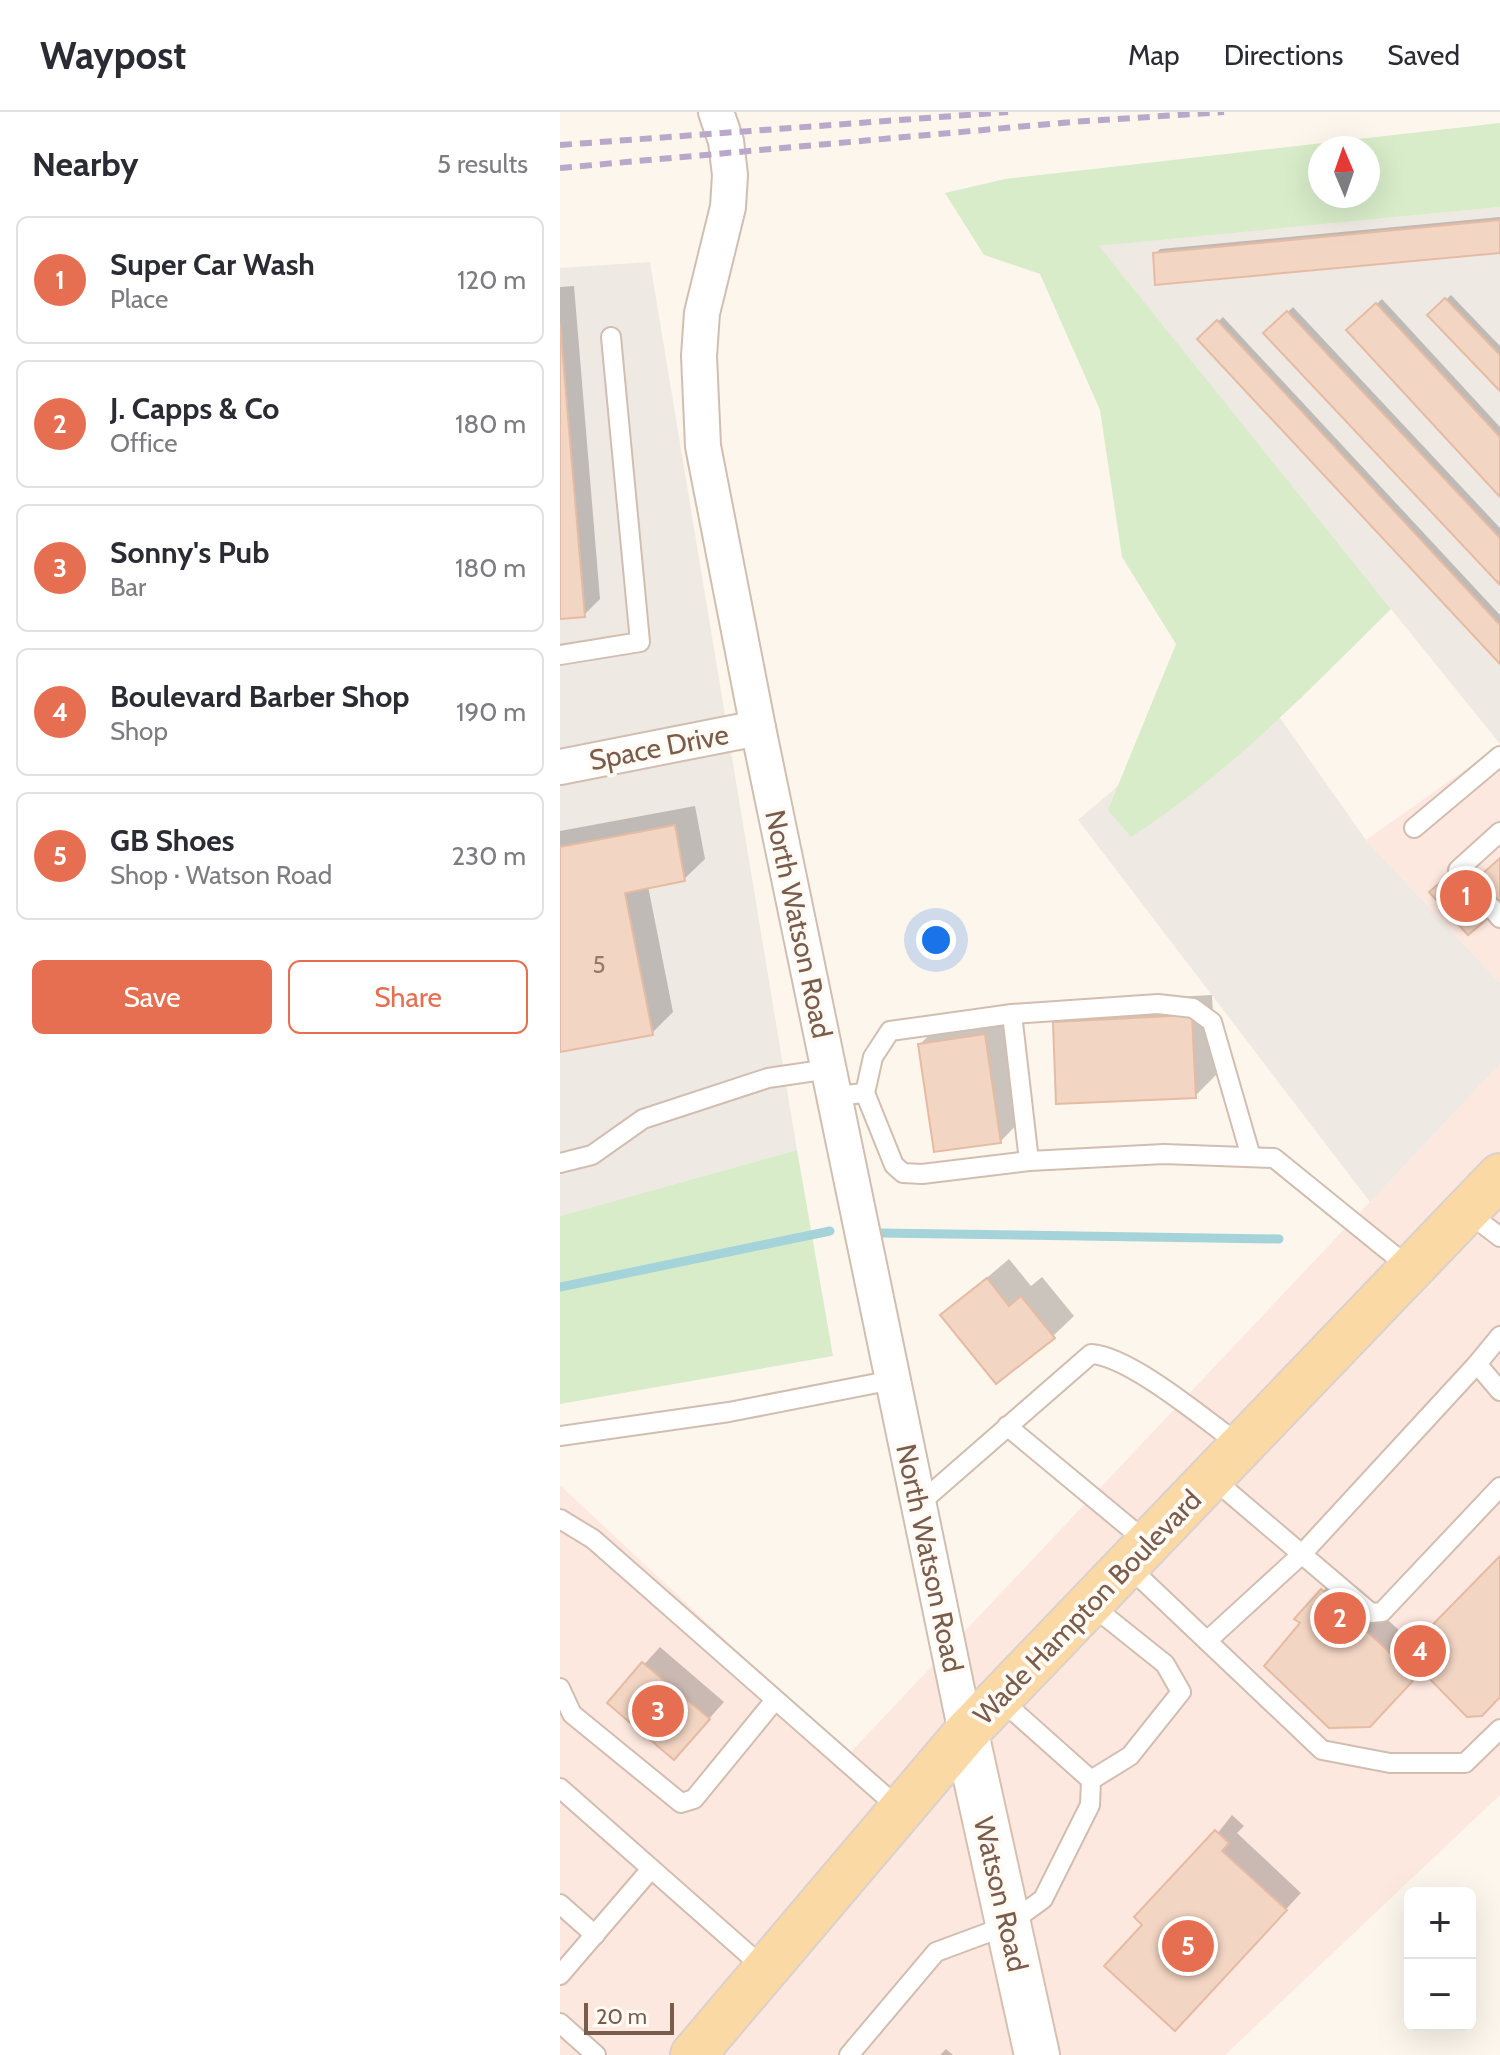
<!DOCTYPE html>
<meta charset="utf-8">
<style>
:root{--surface:#fff;--page:#f2f2f3;--text:#2b2b33;--muted:#7c7c81;--line:#e1e1e2;--accent:#e76f51}
body{margin:0;font-family:Cabin,sans-serif;background:var(--page);color:var(--text)}
.controls{position:absolute;right:24px;bottom:24px;display:grid;overflow:hidden;border-radius:12px;box-shadow:0 8px 32px #0002}
.controls button{width:72px;height:72px;display:grid;place-items:center;padding:0;border:0;border-bottom:2px solid var(--line);background:var(--surface);color:var(--text);font:40px sans-serif}
.compass{position:absolute;left:748px;top:24px;width:72px;height:72px;border-radius:50%;background:var(--surface);box-shadow:0 8px 32px #0002;rotate:358deg}
.scale{position:absolute;left:24px;bottom:20px;width:90px;box-sizing:border-box;padding-left:8px;border:4px solid #7a5c4d;border-top:0;font-size:22px;line-height:28px;white-space:nowrap;color:#7a5c4d;-webkit-text-stroke:6px #fffaf3;paint-order:stroke}
.you{position:absolute;left:376px;top:828px;width:28px;height:28px;margin:-20px;border:6px solid #fff;border-radius:50%;background:#1a73e8;box-shadow:0 0 0 12px #1a73e833}
.badge{display:grid;place-items:center;width:52px;height:52px;border-radius:50%;background:var(--accent);color:#fff;font-size:26px;font-weight:700}
.pin{position:absolute;translate:-50% -50%;border:4px solid #fff;box-shadow:0 2px 8px #0006}
.list{margin:0;padding:0;list-style:none}
h2{display:flex;justify-content:space-between;align-items:center;height:104px;margin:0;padding:0 32px;font-size:34px}
h2 small{font-size:26px;font-weight:400;color:var(--muted)}
.list li{display:grid;grid-template-columns:52px 1fr auto;gap:24px;align-items:center;box-sizing:border-box;height:128px;margin:0 16px 16px;padding:0 16px;border:2px solid var(--line);border-radius:12px}
.list b{display:block;font-size:30px;white-space:nowrap}
.list p{margin:0;font-size:26px;white-space:nowrap;color:var(--muted)}
.list em{font-size:26px;font-style:normal;color:var(--muted)}
.actions{display:flex;gap:16px;padding:24px 32px}
.actions a{flex:1;padding:18px 0;border:2px solid var(--accent);border-radius:12px;text-align:center;font-size:28px;color:var(--accent)}
.actions .main{background:var(--accent);color:#fff}
.map{position:relative;flex:none;width:940px;height:1943px;overflow:hidden}
header{display:flex;align-items:center;gap:48px;box-sizing:border-box;height:112px;padding:0 40px;background:var(--surface);border-bottom:2px solid var(--line)}
header strong{font-size:38px}
nav{display:flex;gap:44px;margin-inline-start:auto;font-size:28px}
main{display:flex}
aside{flex:1;background:var(--surface)}
.map>svg:first-child{display:block}
.commercial{fill:#fde8e0}
.industrial{fill:#efe9e4}
.green{fill:#d8ecc9;fill-rule:evenodd}
.shadow{fill:#0003}
.lines{fill:none;stroke-linecap:round;stroke-linejoin:round}
.stream{stroke:#a5d3da;stroke-width:9}
.building{fill:#f3d5c3;stroke:#e6bba3;stroke-width:2}
.lane-casing{stroke:#d1beb0;stroke-width:22}
.street-casing{stroke:#d1beb0;stroke-width:38}
.secondary-casing{stroke:#d6c0b0;stroke-width:48}
.primary-casing{stroke:#dad1cd;stroke-width:48}
.lane{stroke:#fff;stroke-width:18}
.street{stroke:#fff;stroke-width:34}
.secondary{stroke:#fff;stroke-width:44}
.primary{stroke:#fbd9a5;stroke-width:44}
.rail{stroke:#b9a8c9;stroke-width:6;stroke-dasharray:12 8;stroke-linecap:butt}
.labels{text-anchor:middle;dominant-baseline:central;stroke-width:8;stroke-linejoin:round;paint-order:stroke}
.number-label{font-size:24px;fill:#987a6a}
.street-label{font-size:28px;fill:#7a5c4d;stroke:#fffaf3}
</style>
<header>
<strong>Waypost</strong>
<nav><a>Map</a><a>Directions</a><a>Saved</a></nav>
</header>
<main>
<aside>
<h2>Nearby<small>5 results</small></h2>
<ul class="list">
<li><span class="badge">1</span><div><b>Super Car Wash</b><p>Place</p></div><em>120 m</em></li>
<li><span class="badge">2</span><div><b>J. Capps &amp; Co</b><p>Office</p></div><em>180 m</em></li>
<li><span class="badge">3</span><div><b>Sonny's Pub</b><p>Bar</p></div><em>180 m</em></li>
<li><span class="badge">4</span><div><b>Boulevard Barber Shop</b><p>Shop</p></div><em>190 m</em></li>
<li><span class="badge">5</span><div><b>GB Shoes</b><p>Shop · Watson Road</p></div><em>230 m</em></li>
</ul>
<div class="actions"><a class="main">Save</a><a>Share</a></div>
</aside>
<div class="map">
<svg width="940" height="1943" viewBox="0 0 940 1943">
<rect width="100%" height="100%" fill="#fdf6ec"/>
<g class="commercial">
<path d="M940 633V871L806 728Z"/>
<path d="M940 952V1683L665 1943H0V1373L288 1643Z"/>
</g>
<g class="industrial">
<path d="M940 95V632L538 134Z"/>
<path d="M90 150 237 1038 0 1104V156Z"/>
<path d="M689 562 806 728 940 871V952L810 1090 518 708Z"/>
</g>
<g class="green">
<path d="M940 11V95L539 134 831 497C748 579 669 662 571 725L548 698 616 532 562 445 540 298 480 162 424 143 385 81 445 67ZM760 36H808V84H760Z"/>
<path d="M237 1038 273 1244 0 1292V1104Z"/>
</g>
<g class="shadow">
<path d="M940 105V139L595 142 600 137Z"/>
<path d="M14 174 40 487 24 503 0 505V175Z"/>
<path d="M891 183 940 234V276L870 203Z"/>
<path d="M822 187 940 315V382L788 218Z"/>
<path d="M733 195 940 416V470L706 221Z"/>
<path d="M663 205 940 503V550L640 227Z"/>
<path d="M135 694 145 747 124 767 88 774 113 900 92 921 0 938V719Z"/>
<path d="M940 747V791L908 820 888 764 906 748 921 764Z"/>
<path d="M652 883 656 963 635 984 495 910 516 890Z"/>
<path d="M446 902 461 1008 441 1029 360 932 381 912Z"/>
<path d="M449 1147 471 1174 482 1165 514 1204 493 1224 383 1203Z"/>
<path d="M940 1446V1583L863 1557 826 1596 737 1506 779 1463 855 1533Z"/>
<path d="M100 1535 164 1590 114 1646 49 1591Z"/>
<path d="M672 1703 684 1714 677 1721 741 1781 631 1900 585 1813Z"/>
<path d="M386 1937 393 1943H380Z"/>
</g>
<g class="lines">
<g class="stream">
<path d="M320 1121 719 1127"/>
<path d="M0 1175 270 1119"/>
</g>
</g>
<g class="building">
<path d="M940 108V141L595 173 593 141Z"/>
<path d="M885 186 940 243V279L867 203Z"/>
<path d="M816 191 940 325V385L786 218Z"/>
<path d="M727 199 940 426V473L703 221Z"/>
<path d="M657 208 940 513V552L637 227Z"/>
<path d="M0 211 25 505 0 507Z"/>
<path d="M115 713 125 769 65 781 93 923 0 940V735Z"/>
<path d="M940 746V787L923 802 927 807 908 823 869 780 889 763 903 779Z"/>
<path d="M632 903 636 986 496 992 493 910Z"/>
<path d="M425 922 441 1031 374 1040 358 932Z"/>
<path d="M427 1166 449 1194 461 1184 495 1226 436 1272 380 1203Z"/>
<path d="M940 1444V1585L922 1604 907 1605 862 1559 810 1615 769 1616 704 1554 740 1511 734 1507 761 1477 838 1548Z"/>
<path d="M82 1550 150 1607 114 1648 47 1591Z"/>
<path d="M655 1718 669 1731 662 1739 727 1798 615 1919 544 1854 582 1813 574 1805Z"/>
</g>
<g class="lines">
<defs>
<g id="lane">
<path d="M0 543 80 530 51 225"/>
<path d="M854 716 940 644"/>
<path d="M911 772 898 758 940 720"/>
<path d="M931 795 940 806"/>
<path d="M452 902 469 1049"/>
<path d="M305 981 313 945 330 919 452 902 598 892 633 896 652 910 691 1045"/>
<path d="M274 984 305 981 334 1053 343 1061 362 1062 469 1049 604 1042 714 1046 851 1157"/>
<path d="M0 1051 32 1043 83 1007 208 966 269 957"/>
<path d="M906 1099 940 1125"/>
<path d="M940 1224 917 1252 940 1279"/>
<path d="M447 1314 588 1431"/>
<path d="M0 1324 169 1300 333 1268"/>
<path d="M651 1365 811 1501 822 1500 940 1375"/>
<path d="M359 1392 531 1242C570 1244 647 1309 681 1334"/>
<path d="M0 1407 33 1427 341 1698"/>
<path d="M567 1453 762 1638 830 1651H905L940 1617"/>
<path d="M530 1492 605 1552 621 1580 570 1644 531 1668"/>
<path d="M647 1529 742 1442 917 1252"/>
<path d="M0 1576 12 1602 121 1691 134 1687 215 1588"/>
<path d="M0 1676 205 1857"/>
<path d="M0 1792 35 1823"/>
<path d="M0 1863 91 1757"/>
<path d="M0 1911 36 1943"/>
<path d="M289 1943 376 1840 446 1814 483 1787 530 1693 531 1668 439 1586"/>
</g>
<g id="street">
<path d="M156 0 166 29 170 63 168 95 142 201 139 244 143 334 198 616 406 1621"/>
<path d="M0 655 198 616"/>
</g>
<path id="secondary" d="M406 1621 477 1943"/>
<path id="primary" d="M133 1943 406 1621 940 1064"/>
</defs>
<use href="#lane" class="lane-casing"/>
<use href="#street" class="street-casing"/>
<use href="#secondary" class="secondary-casing"/>
<use href="#primary" class="primary-casing"/>
<use href="#lane" class="lane"/>
<use href="#street" class="street"/>
<use href="#secondary" class="secondary"/>
<use href="#primary" class="primary"/>
<g class="rail">
<path d="M0 33 448 0"/>
<path d="M0 56 512 10 664 0"/>
</g>
</g>
<g class="labels">
<g class="number-label">
<text x="39" y="852">5</text>
</g>
<g class="street-label">
<text transform="translate(99 635) rotate(-11)">Space Drive</text>
<text transform="translate(239 812) rotate(78)">North Watson Road</text>
<text transform="translate(370 1446) rotate(78)">North Watson Road</text>
<text transform="translate(527 1495) rotate(-46)">Wade Hampton Boulevard</text>
<text transform="translate(441 1782) rotate(77)">Watson Road</text>
</g>
</g>
</svg>
<div class="controls">
<button>+</button>
<button>−</button>
</div>
<svg class="compass" viewBox="-18 -18 36 36"><path d="M0-13l5 13h-10z" fill="#e53935"/><path d="M0 13l5-13h-10z" fill="#7c7c81"/></svg>
<div class="scale">20 m</div>
<div class="you"></div>
<div class="pin badge" style="left:906px;top:784px">1</div>
<div class="pin badge" style="left:780px;top:1506px">2</div>
<div class="pin badge" style="left:98px;top:1599px">3</div>
<div class="pin badge" style="left:860px;top:1539px">4</div>
<div class="pin badge" style="left:628px;top:1834px">5</div>
</div>
</main>
